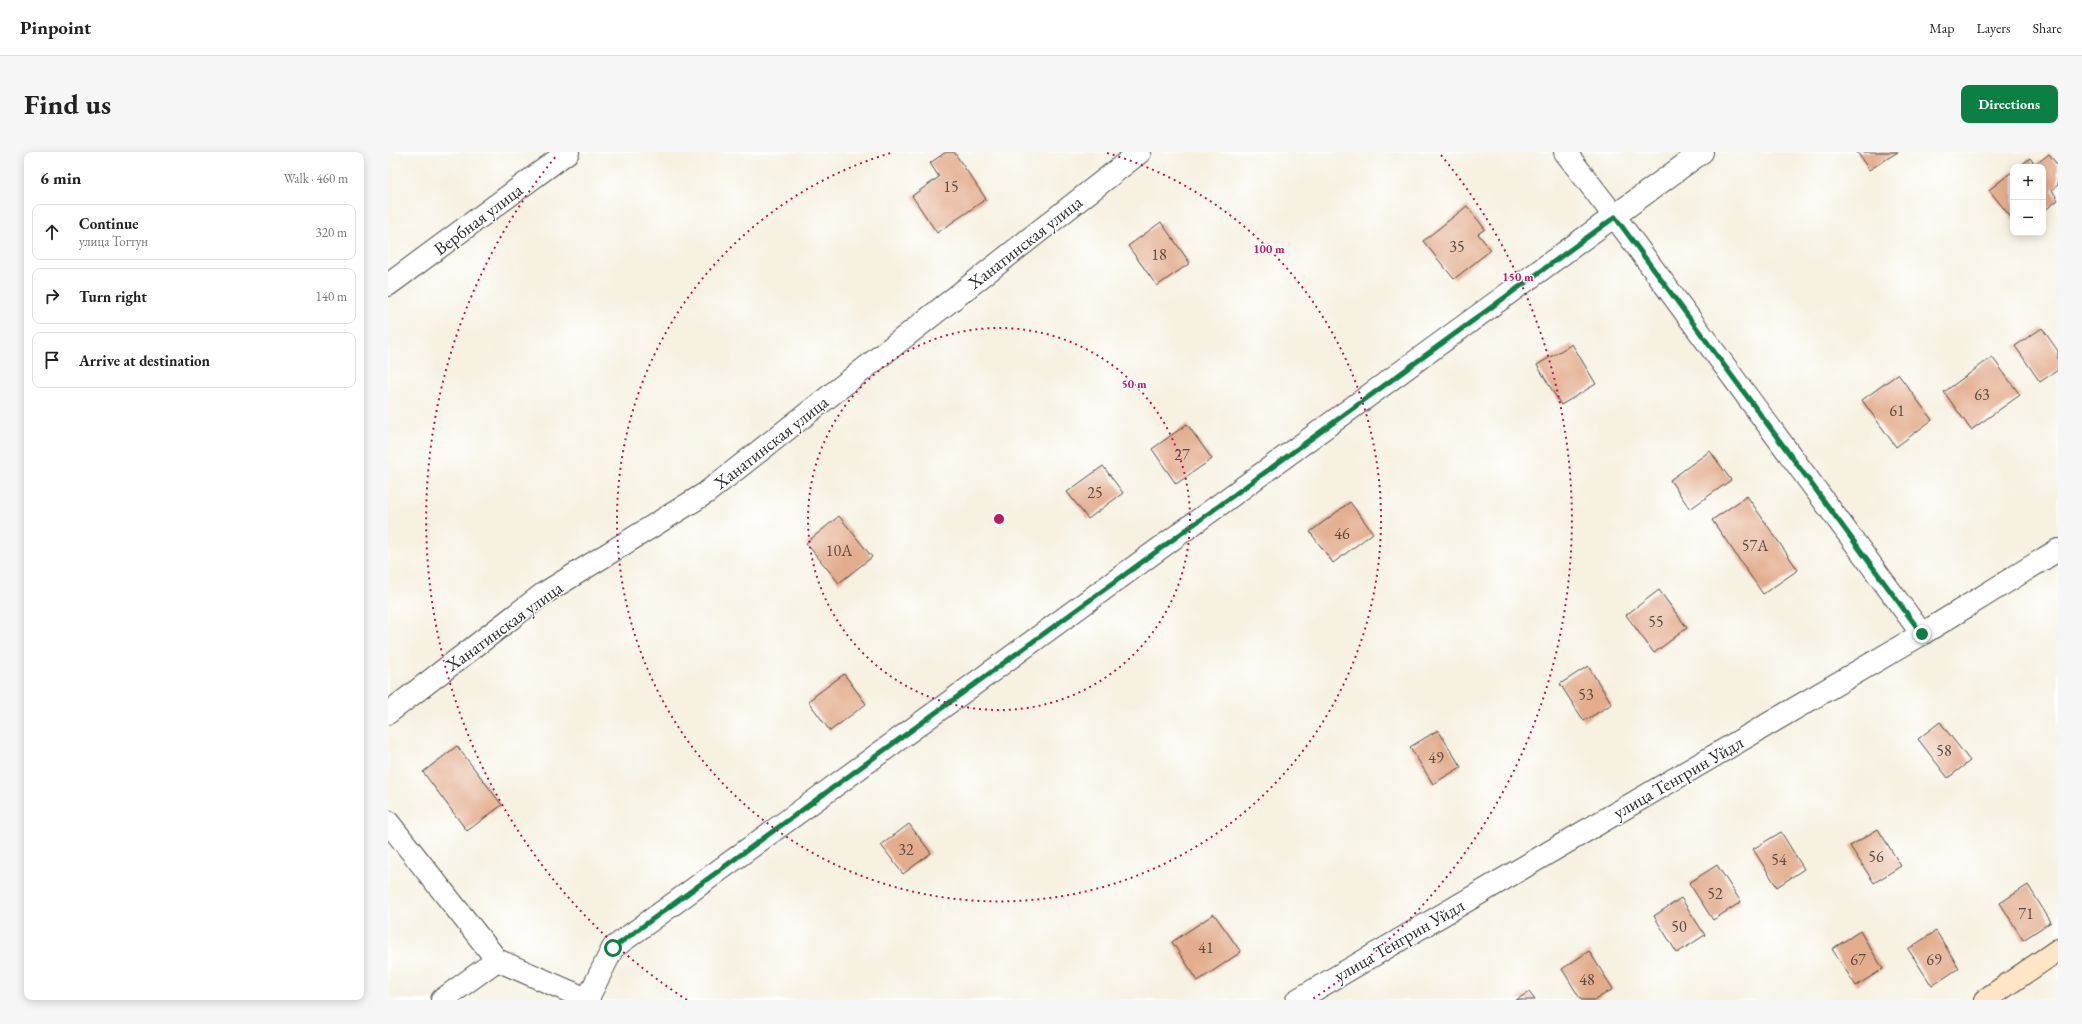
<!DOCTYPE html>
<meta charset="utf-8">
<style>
:root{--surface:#fff;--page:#f6f6f6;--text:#222;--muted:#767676;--line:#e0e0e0;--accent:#0b8043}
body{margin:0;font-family:"EB Garamond",serif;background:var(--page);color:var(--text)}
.controls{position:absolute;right:12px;top:12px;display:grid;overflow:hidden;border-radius:8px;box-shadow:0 2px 10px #0003}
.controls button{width:36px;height:36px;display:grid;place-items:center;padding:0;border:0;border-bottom:1px solid var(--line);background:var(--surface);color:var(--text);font:20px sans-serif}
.stop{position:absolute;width:12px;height:12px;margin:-9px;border:3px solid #0b8043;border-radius:50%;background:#fff}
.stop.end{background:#0b8043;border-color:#fff;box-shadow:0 1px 4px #0008}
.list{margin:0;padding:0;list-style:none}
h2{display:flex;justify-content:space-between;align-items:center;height:52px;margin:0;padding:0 16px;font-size:17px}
h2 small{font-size:13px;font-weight:400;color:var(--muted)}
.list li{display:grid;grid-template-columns:26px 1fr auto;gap:12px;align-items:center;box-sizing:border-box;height:56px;margin:0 8px 8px;padding:0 8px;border:1px solid var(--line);border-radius:8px}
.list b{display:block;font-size:15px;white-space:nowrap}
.list p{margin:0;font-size:13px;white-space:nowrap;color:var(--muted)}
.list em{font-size:13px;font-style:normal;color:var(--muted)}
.icon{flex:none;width:22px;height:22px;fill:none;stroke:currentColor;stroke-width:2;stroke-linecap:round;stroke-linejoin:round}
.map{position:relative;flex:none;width:1670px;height:848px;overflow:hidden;border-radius:8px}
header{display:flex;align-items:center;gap:24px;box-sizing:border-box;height:56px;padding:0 20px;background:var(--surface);border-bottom:1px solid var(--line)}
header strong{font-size:19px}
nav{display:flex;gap:22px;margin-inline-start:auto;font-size:14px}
.intro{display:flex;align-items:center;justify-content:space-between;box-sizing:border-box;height:96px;padding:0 24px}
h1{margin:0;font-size:28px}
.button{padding:10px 18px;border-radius:8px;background:var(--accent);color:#fff;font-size:14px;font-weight:700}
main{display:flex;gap:24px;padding:0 24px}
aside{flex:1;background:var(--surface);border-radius:8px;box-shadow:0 2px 10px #0003}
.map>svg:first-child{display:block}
.building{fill:#e3ac8c}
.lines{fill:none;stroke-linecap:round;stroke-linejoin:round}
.street-casing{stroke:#494946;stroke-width:24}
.secondary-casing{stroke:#494946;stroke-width:24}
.street{stroke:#fff;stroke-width:22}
.secondary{stroke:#fde5c5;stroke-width:22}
.route{stroke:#0b8043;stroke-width:5}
.ring{fill:none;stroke:#c2185b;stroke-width:2;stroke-dasharray:2 4}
.labels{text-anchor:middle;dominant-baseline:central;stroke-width:3;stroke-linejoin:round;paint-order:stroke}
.number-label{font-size:16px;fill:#594b43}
.street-label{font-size:18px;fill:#2b2b2b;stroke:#fff}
.centre{fill:#c2185b;stroke:#fff;stroke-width:2}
.ring-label{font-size:12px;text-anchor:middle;font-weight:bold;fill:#c2185b;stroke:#fff;stroke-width:3;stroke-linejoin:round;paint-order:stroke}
</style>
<header>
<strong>Pinpoint</strong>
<nav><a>Map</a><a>Layers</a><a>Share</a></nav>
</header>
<div class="intro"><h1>Find us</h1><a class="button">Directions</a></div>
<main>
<aside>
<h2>6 min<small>Walk · 460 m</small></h2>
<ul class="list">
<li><svg class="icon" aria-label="ahead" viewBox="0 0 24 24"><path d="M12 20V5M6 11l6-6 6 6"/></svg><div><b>Continue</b><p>улица Тогтун</p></div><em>320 m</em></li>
<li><svg class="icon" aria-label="right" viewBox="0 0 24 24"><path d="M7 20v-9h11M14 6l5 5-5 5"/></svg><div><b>Turn right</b></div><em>140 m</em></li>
<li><svg class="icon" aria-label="arrive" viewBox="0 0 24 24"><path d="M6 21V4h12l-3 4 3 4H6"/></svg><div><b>Arrive at destination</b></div></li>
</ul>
</aside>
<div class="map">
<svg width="1670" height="848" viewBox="0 0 1670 848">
<rect width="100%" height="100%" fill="#fff"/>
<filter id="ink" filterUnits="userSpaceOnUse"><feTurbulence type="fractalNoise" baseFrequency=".025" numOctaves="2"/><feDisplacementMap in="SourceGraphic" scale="8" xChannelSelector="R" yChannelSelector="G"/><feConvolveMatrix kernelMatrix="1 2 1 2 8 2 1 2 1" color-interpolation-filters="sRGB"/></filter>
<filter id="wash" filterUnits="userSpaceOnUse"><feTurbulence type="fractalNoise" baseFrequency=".012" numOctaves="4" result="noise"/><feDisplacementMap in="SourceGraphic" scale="16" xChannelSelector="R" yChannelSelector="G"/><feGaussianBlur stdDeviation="0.9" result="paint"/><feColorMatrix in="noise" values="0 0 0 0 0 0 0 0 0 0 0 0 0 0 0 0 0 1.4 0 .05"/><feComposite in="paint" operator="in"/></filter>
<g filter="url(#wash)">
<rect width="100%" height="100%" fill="#f6f1e1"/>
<g id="blocks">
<g class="building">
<path d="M558 0H566L598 47 549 81 524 44 551 25 542 11Z"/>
<path d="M1469 0H1510L1481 18Z"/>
<path d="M1661 2 1670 14V33L1664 38 1670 48 1655 60V15H1631L1642 6 1647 13Z"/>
<path d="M1625 19V68L1601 38Z"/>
<path d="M1079 54 1097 77 1090 82 1103 98 1066 127 1035 89Z"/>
<path d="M773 70 802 111 769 134 740 94Z"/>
<path d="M1654 176 1670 199V218L1652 230 1627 194Z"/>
<path d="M1184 192 1208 232 1173 253 1149 213Z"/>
<path d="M1604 205 1632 243 1583 278 1556 240Z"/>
<path d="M1510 222 1544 268 1508 295 1474 248Z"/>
<path d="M799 272 824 307 788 332 764 297Z"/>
<path d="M1322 299 1343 328 1302 357 1282 328Z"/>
<path d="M715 314 735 341 700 367 679 340Z"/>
<path d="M1359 344 1410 418 1375 442 1324 368Z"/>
<path d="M962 350 985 381 945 411 922 380Z"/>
<path d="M451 364 484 405 451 431 418 391Z"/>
<path d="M1271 438 1299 476 1266 501 1238 463Z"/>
<path d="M1200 514 1224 552 1196 569 1172 532Z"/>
<path d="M456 522 478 552 442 579 420 549Z"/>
<path d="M1552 570 1582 609 1560 626 1530 587Z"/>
<path d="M1050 578 1073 615 1045 632 1022 595Z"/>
<path d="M69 594 114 653 79 679 35 620Z"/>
<path d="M521 672 543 701 515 722 493 693Z"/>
<path d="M1490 677 1513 714 1486 731 1462 694Z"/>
<path d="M1393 680 1416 717 1389 735 1365 697Z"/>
<path d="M1329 713 1353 750 1325 768 1301 731Z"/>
<path d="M1640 733 1663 770 1635 788 1612 751Z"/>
<path d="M1293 746 1317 783 1289 801 1266 764Z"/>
<path d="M826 762 853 800 810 829 784 790Z"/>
<path d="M1472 779 1495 817 1468 834 1444 797Z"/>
<path d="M1548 779 1571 816 1544 834 1520 797Z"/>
<path d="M1201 799 1225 837 1207 848H1193L1174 817Z"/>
<path d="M1141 840 1147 848H1128Z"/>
</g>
</g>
</g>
<g filter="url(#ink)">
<use href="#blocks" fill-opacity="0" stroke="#494946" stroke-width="1"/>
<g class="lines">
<defs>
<g id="street">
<path d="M1177 0 1227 65 1534 482"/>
<path d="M0 133 180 0"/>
<path d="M0 561 155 442 318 341 752 0"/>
<path d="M0 670 109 808 201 848"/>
<path d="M200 846 225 796 1314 0"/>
<path d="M54 848 109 808"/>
<path d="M909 848 1534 482 1670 398"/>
</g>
<path id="secondary" d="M1597 848 1670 798"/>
</defs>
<use href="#street" class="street-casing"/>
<use href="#secondary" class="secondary-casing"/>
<use href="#street" class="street"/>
<use href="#secondary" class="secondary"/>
</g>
</g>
<g class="lines" filter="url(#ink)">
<path class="route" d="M225 796 1227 65 1534 482"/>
</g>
<g class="ring">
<circle cx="611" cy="367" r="191"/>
<path d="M719 1A382 382 0 1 1 503 1"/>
<path d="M299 848A573 573 0 0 1 169 3M1053 3A573 573 0 0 1 923 848"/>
</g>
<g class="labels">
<g class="number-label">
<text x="563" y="34">15</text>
<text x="1069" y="94">35</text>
<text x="771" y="102">18</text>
<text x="1594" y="242">63</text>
<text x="1509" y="258">61</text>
<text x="794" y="302">27</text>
<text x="707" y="340">25</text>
<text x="954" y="381">46</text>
<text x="1367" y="393">57А</text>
<text x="451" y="398">10А</text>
<text x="1268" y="469">55</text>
<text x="1198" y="542">53</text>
<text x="1556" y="598">58</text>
<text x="1048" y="605">49</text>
<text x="518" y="697">32</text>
<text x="1488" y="704">56</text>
<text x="1391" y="707">54</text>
<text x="1327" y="741">52</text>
<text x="1638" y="761">71</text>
<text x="1291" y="774">50</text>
<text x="818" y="795">41</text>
<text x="1470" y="807">67</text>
<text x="1546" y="807">69</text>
<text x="1199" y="827">48</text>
</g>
<g class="street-label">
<text transform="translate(90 67) rotate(-37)">Вербная улица</text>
<text transform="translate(637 90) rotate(-38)">Ханатинская улица</text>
<text transform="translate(383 290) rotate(-38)">Ханатинская улица</text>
<text transform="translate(116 474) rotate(-36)">Ханатинская улица</text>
<text transform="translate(1290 625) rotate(-30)">улица Тенгрин Уйдл</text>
<text transform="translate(1011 788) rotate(-30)">улица Тенгрин Уйдл</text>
</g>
</g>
<circle cx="611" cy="367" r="6" class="centre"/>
<g class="ring-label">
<text x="881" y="101">100 m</text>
<text x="1130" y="129">150 m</text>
<text x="746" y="236">50 m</text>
</g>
</svg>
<div class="controls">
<button>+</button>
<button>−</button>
</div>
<div class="stop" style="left:225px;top:796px"></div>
<div class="stop end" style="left:1534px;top:482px"></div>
</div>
</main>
